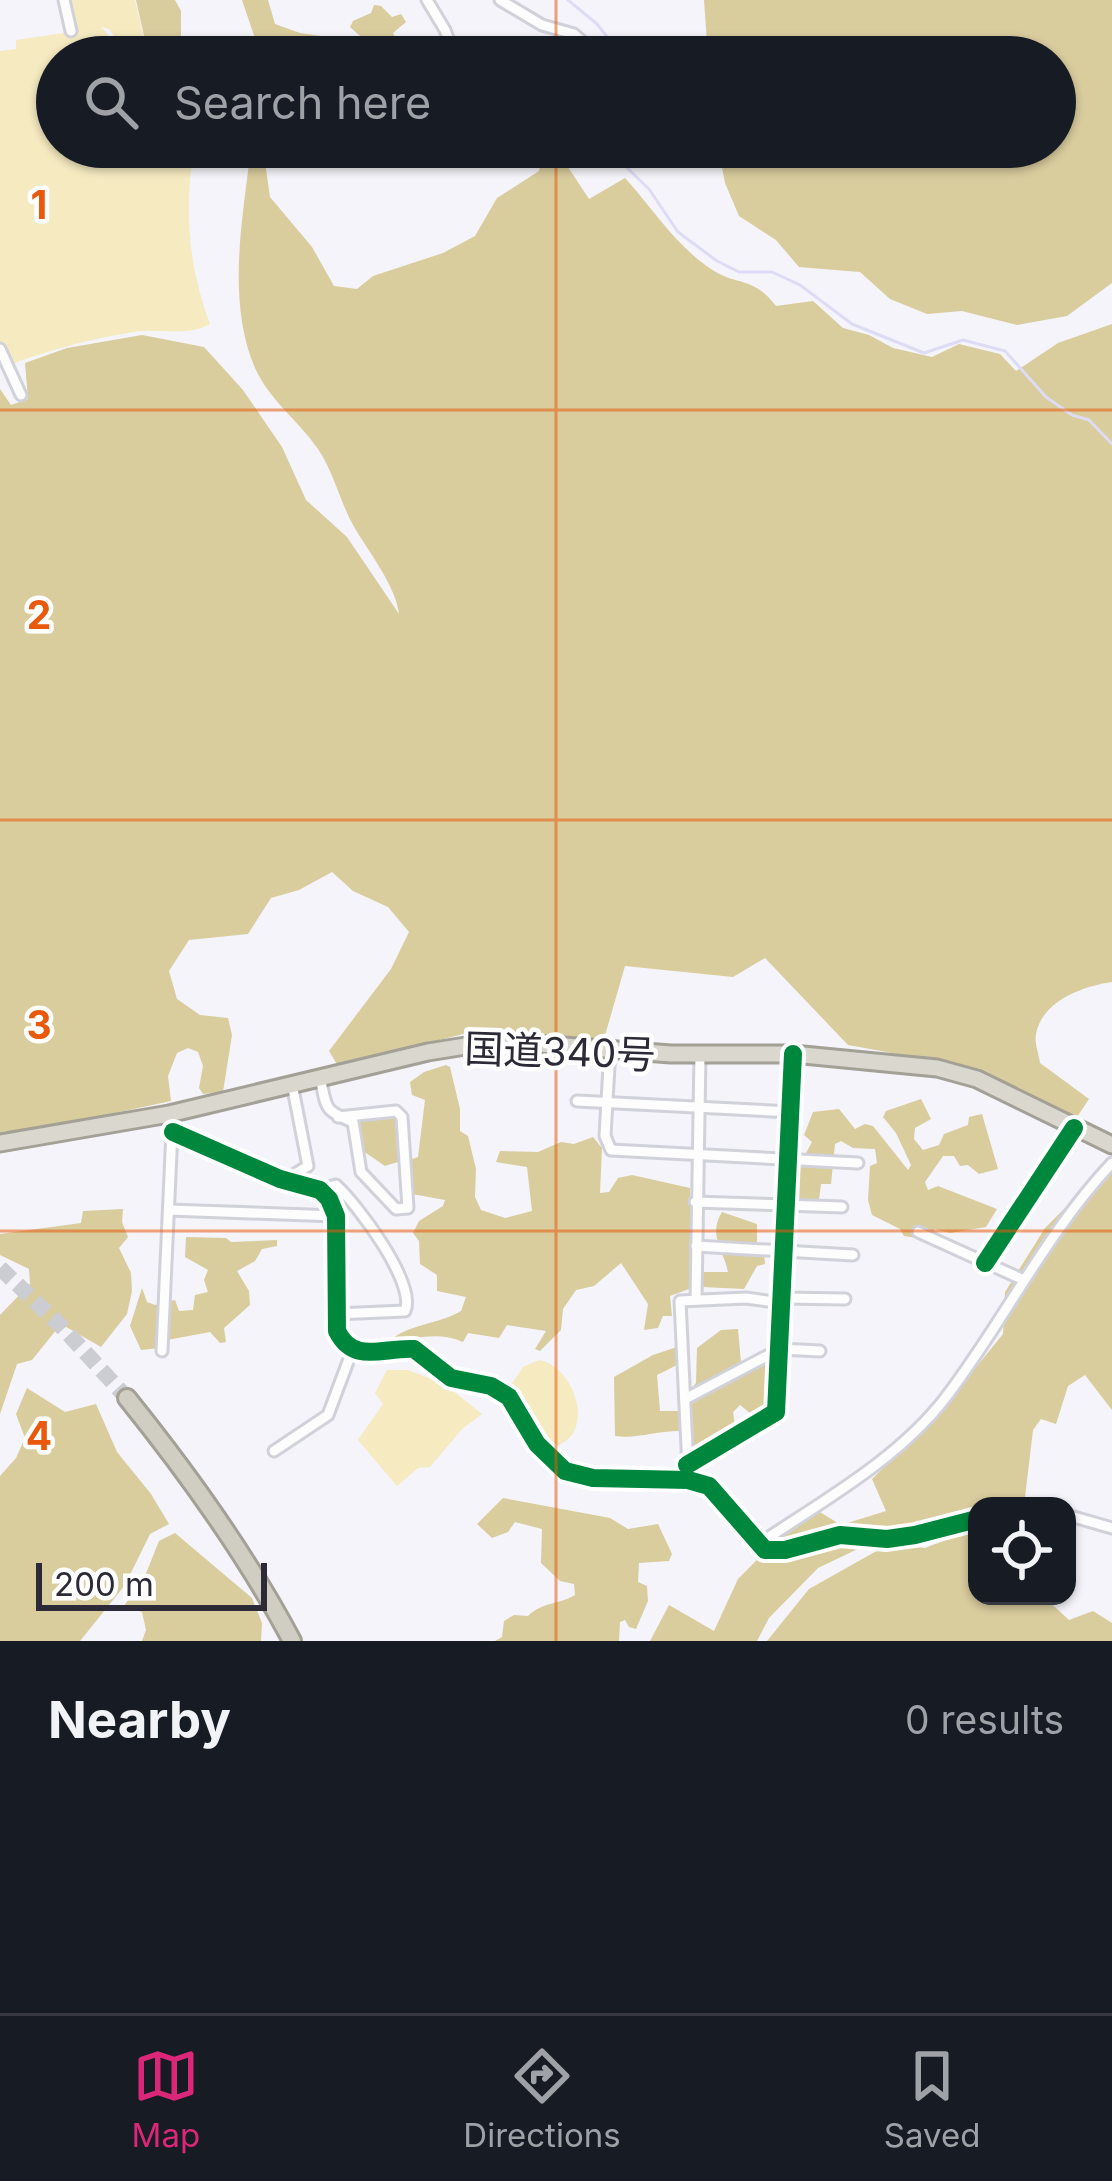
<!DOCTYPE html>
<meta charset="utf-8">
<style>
:root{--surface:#171b24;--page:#242831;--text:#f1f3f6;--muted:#9ea1a6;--line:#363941;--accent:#db2777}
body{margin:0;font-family:Inter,"Noto Sans JP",sans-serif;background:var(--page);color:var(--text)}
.controls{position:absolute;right:36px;bottom:36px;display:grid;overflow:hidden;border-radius:24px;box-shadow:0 3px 9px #0004}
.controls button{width:108px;height:108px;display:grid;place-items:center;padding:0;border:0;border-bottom:3px solid var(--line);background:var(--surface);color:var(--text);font:60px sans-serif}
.scale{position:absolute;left:36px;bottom:30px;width:231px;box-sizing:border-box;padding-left:12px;border:6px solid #2c2a36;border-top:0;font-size:33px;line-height:42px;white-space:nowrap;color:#2c2a36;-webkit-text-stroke:9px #fff;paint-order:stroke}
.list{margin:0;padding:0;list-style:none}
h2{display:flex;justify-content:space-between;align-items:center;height:156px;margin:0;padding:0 48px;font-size:51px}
h2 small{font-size:39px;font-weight:400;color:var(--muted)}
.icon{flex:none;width:66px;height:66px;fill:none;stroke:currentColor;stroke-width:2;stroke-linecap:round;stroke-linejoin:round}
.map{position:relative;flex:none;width:1112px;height:1641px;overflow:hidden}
.search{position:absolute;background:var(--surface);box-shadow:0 3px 9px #0004;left:36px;right:36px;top:36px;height:132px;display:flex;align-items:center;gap:30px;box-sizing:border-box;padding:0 42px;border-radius:66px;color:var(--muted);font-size:45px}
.sheet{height:372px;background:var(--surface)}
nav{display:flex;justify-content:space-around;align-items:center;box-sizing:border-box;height:168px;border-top:3px solid var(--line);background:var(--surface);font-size:33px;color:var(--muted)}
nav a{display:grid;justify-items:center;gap:6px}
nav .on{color:var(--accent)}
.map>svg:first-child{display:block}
.green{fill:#f5eac0}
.forest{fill:#d9cc9d}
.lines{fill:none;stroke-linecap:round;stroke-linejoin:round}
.stream{stroke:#dedcf4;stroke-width:3}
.motorway-tunnel{stroke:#ccccd3;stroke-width:16;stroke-dasharray:16 8;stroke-linecap:butt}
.minor-casing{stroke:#d1d1da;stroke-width:15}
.trunk-casing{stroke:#a3a096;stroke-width:21}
.motorway-casing{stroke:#a3a096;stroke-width:22}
.minor{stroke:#fdfdfe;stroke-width:9}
.trunk{stroke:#d9d7ce;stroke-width:15}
.motorway{stroke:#d0cec2;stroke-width:16}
.cycleway-casing{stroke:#fff;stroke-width:26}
.cycleway{stroke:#00873e;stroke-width:18}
.grid{fill:none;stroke:#e8590c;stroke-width:3;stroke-opacity:0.55}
.labels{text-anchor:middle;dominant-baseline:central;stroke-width:9;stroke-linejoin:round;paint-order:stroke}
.street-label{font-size:39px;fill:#2c2a36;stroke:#fff}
.grid-label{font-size:39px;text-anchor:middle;font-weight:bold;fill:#e8590c;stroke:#fff;stroke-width:9;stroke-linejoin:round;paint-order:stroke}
</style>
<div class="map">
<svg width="1112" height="1641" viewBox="0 0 1112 1641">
<rect width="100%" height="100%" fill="#f4f4fa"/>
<g class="green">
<path d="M64 0H135L147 52 123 48 109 29 101 27C108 33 112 42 120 49 137 63 169 54 185 42L188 57H57V147H194C184 208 188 266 210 324 188 337 158 328 134 332 90 339 52 349 12 364L0 357V51L16 49V40L71 32Z"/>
<path d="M539 1360C565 1364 586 1404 575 1429 572 1439 562 1443 554 1448L540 1433 511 1385 523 1367Z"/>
<path d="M387 1370H408L434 1380 438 1376 453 1384V1391L482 1414 462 1429 430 1467 418 1468 397 1486 358 1440 383 1404 375 1393Z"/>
</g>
<g class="forest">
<path d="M136 0H175L181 11V39L147 49Z"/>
<path d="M242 0H268L275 24 300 33 328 37 329 57H267L258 47Z"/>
<path d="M704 0H1112V283L1067 316 1017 325 962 311 927 314 890 299 860 272 799 267 776 240 739 216 725 183 718 147H1055V57H708Z"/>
<path d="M374 5 381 6 392 17 401 14 406 22 393 33 401 49H408V57H384L350 27 353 21 371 13Z"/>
<path d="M251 147 264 155 270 197 312 247 334 286 357 289 373 276 443 253 475 236 497 198 539 171 544 148 568 167 589 199 625 178C654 210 674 244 711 269 738 287 752 275 776 306L813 301 843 328 869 335 893 348 932 357 959 344 1000 354 1016 371 1058 343 1112 324V982C1083 986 1042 1001 1036 1034 1034 1042 1039 1055 1040 1063L1089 1099 1077 1117 953 1064 848 1045 765 958 733 977 625 966 604 1039 467 1033 338 1066 329 1051 391 969 409 932 388 907 353 891 332 872 299 890 271 898 248 934 189 940 169 971 177 999 200 1015 228 1018 232 1035 223 1092 203 1094 199 1088 203 1066 198 1052 188 1048 177 1053 168 1076 171 1101 50 1127 0 1132V389L11 405 28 399 25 363 67 348 142 335 204 347 243 390 282 447 306 500 347 537 399 614C396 586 368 551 353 525 340 501 333 471 318 449 298 420 270 401 255 368 226 300 243 217 251 147Z"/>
<path d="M446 1065 450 1067 460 1109V1131L468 1136 476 1169 475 1197 481 1210 505 1218 532 1211 527 1167 496 1162 500 1151 538 1152 561 1142 574 1144 593 1137 602 1148 600 1193 609 1192 618 1178 632 1175 690 1188 691 1284 689 1289 670 1296 672 1316H663L658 1328 644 1330 648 1304 621 1263 594 1286 576 1290 563 1309 561 1330 540 1351 535 1349 546 1331 507 1325 499 1338 468 1333 463 1342C440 1332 417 1337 393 1344V1338C415 1323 439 1324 461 1311L466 1297 437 1291V1275L420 1264 419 1241 413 1233 419 1221 443 1206 445 1200 412 1194 409 1160 418 1157 425 1100 412 1095 410 1082 424 1072Z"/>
<path d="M921 1099 931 1119 915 1128 914 1139 923 1150 939 1145 944 1134 968 1125 969 1117 982 1114 998 1169 979 1174 968 1165 960 1166 954 1156H943L925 1182 928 1190 938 1186 997 1209 986 1227 950 1233 935 1229 923 1239 904 1236 900 1229 872 1215 868 1200 870 1166 877 1163 875 1149 853 1148 841 1141 835 1144 831 1184H821L819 1200H794L793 1164 811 1157 806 1153 812 1142 804 1135 813 1112 839 1109 855 1129 865 1124 873 1126 908 1170 911 1165 896 1133 883 1117 886 1111Z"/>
<path d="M396 1115 401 1161 385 1166 363 1151 358 1120Z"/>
<path d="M1112 1173V1410L1085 1375 1068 1386 1056 1424 1041 1419 1033 1430 1025 1497 1000 1506H977V1514L889 1534 818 1568 769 1618 757 1641H650L669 1605 714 1631 738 1579 810 1506 841 1525 886 1511 872 1479 939 1413 1003 1334 1005 1292 1045 1228 1080 1193Z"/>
<path d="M123 1209 122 1222 128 1237 119 1248 131 1273 132 1291 127 1314 101 1347 61 1324 32 1360 17 1364 0 1414V1315L30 1284 29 1269 0 1255V1234L81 1223 83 1211Z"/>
<path d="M722 1212 757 1224V1253L764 1254 765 1264 757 1266 744 1289 703 1287 702 1272H728C723 1248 708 1236 722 1212Z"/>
<path d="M186 1237 226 1238 231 1242 277 1240V1246L262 1249 255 1261 237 1271 249 1291 250 1305 224 1328 226 1342 220 1343 210 1332 167 1340 159 1348 141 1350 130 1326 142 1288 147 1302 155 1305 175 1300 179 1311 193 1310 195 1295 208 1292 204 1280 208 1270 185 1257Z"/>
<path d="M738 1329 742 1374 772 1361 771 1407 756 1418 740 1405 733 1412 736 1432 703 1446V1454L693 1459 690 1390 696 1383 697 1348 721 1330Z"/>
<path d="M677 1347V1365L657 1375 660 1411H681L679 1431C656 1431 636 1439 615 1436L614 1377 653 1355Z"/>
<path d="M27 1388 65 1412 96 1404 117 1452 151 1494 169 1524 150 1534 125 1585 80 1641H0V1476L16 1458 25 1438 16 1414Z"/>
<path d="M503 1498 610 1518 628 1529 658 1524 672 1554 669 1561 639 1563 638 1582 647 1586 648 1601 636 1629 629 1627 625 1620 620 1622 619 1641H495L502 1637 504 1621 514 1615 528 1616C542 1602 558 1605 575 1595L574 1584 560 1581 541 1563 542 1529 515 1522 508 1532 492 1538 477 1524Z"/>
<path d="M977 1528V1596H1043L1069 1620 1093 1611 1112 1623V1641H767L809 1589 889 1544 925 1548Z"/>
<path d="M175 1533 252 1598 262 1623 261 1641H142L146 1630 142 1612 124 1606 147 1571 159 1541Z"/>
</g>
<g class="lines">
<g class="stream">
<path d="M568 0 597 24 623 57"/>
<path d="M614 147 618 159 649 189 678 232 717 261 739 272H772L800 285 852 324 924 353 963 340 1005 351 1046 397 1072 415 1089 420 1112 444"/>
</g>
<path class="motorway-tunnel" d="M0 1268 61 1326 127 1398"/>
<defs>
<g id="minor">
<path d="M64 0 71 31"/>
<path d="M427 0 445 30 455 57"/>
<path d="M500 0 542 25 574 34 600 57"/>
<path d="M0 349 21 395"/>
<path d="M610 1049 605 1136 611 1150 858 1163"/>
<path d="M320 1077C327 1109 323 1110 353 1122L361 1172 396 1209 408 1208 402 1117 396 1111 338 1117"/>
<path d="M577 1101 791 1112"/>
<path d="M173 1132 280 1179 320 1190 329 1199 336 1216 337 1331C354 1365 383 1347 414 1349L451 1378 491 1386 509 1397 537 1444 565 1471 593 1478 688 1480 709 1486 765 1550H785L840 1535 887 1539 915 1535 977 1519"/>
<path d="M285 1180 308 1166 292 1084"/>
<path d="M320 1190 336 1185C358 1205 417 1284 405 1311L336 1314"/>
<path d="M695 1202 842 1207"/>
<path d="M169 1210 336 1216"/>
<path d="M918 1232 1024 1280"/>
<path d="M696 1246 853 1255"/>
<path d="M985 1263 1074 1128"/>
<path d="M782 1298 845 1299"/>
<path d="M696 1300 700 1054"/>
<path d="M162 1351 172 1131"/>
<path d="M685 1399 780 1349 820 1351"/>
<path d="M274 1451 328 1415 352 1351"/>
<path d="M687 1465 776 1412 793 1054"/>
<path d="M688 1469 680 1301 746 1298 782 1303"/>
<path d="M1067 1515 1112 1528"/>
<path d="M757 1545C821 1502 899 1459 946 1397 1004 1321 1046 1233 1112 1163"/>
</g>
<path id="trunk" d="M0 1143 169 1114 428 1052 497 1041 671 1054H793L937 1068 977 1079 1112 1145"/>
<path id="motorway" d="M127 1398C189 1475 246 1554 292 1641"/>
</defs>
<use href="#minor" class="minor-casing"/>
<use href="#trunk" class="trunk-casing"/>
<use href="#motorway" class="motorway-casing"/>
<use href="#minor" class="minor"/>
<use href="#trunk" class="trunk"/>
<use href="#motorway" class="motorway"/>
<defs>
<g id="cycleway">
<path d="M173 1132 280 1179 320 1190 329 1199 336 1216 337 1331C354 1365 383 1347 414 1349L451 1378 491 1386 509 1397 537 1444 565 1471 593 1478 688 1480 709 1486 765 1550H785L840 1535 887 1539 915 1535 977 1519"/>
<path d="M985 1263 1074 1128"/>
<path d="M687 1465 776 1412 793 1054"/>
</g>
</defs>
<use href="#cycleway" class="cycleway-casing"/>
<use href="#cycleway" class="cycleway"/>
</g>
<path class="grid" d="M556 0V57M556 147V1641M0 410H1112M0 820H1112M0 1231H1112"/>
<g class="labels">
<g class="street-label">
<text transform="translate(560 1051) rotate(2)">国道340号</text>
</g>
</g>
<g class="grid-label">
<text x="39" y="219">1</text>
<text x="39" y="629">2</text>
<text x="39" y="1039">3</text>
<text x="39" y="1450">4</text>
</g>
</svg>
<div class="controls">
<button><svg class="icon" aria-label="locate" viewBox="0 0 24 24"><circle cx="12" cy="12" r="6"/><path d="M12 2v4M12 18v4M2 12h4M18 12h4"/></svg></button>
</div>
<div class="scale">200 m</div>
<div class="search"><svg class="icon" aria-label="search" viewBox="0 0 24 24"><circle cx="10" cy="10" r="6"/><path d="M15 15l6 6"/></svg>Search here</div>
</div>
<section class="sheet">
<h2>Nearby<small>0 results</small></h2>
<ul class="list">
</ul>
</section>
<nav>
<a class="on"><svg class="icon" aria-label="map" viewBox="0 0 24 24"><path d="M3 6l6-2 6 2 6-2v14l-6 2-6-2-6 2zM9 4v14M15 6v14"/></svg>Map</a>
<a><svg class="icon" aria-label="directions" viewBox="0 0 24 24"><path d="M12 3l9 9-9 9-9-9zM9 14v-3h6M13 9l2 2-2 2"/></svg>Directions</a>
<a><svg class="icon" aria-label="saved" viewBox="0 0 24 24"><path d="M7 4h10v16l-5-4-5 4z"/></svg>Saved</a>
</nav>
